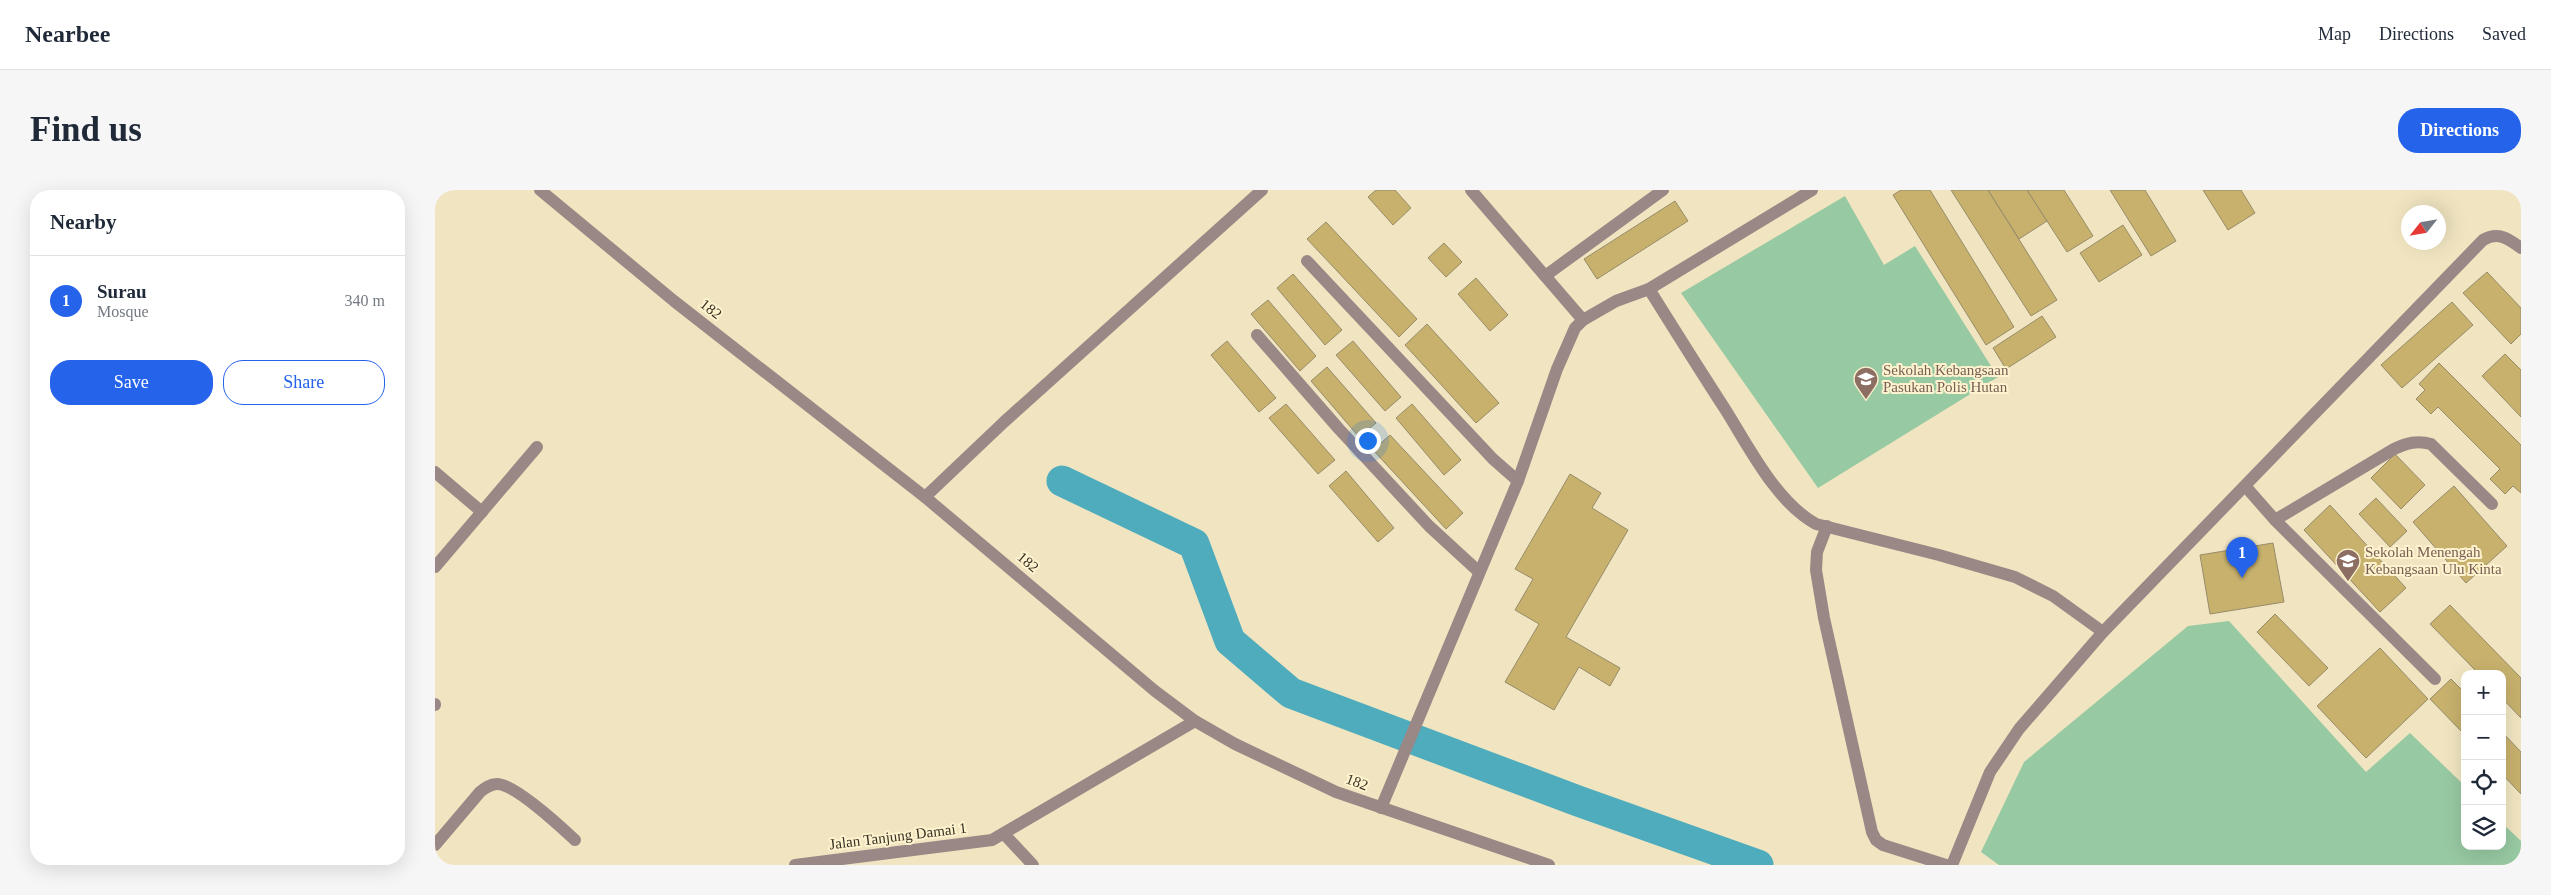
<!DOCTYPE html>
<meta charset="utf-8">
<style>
:root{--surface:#fff;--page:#f6f6f7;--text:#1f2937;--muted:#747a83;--line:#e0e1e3;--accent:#2563eb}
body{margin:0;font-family:"Times New Roman",serif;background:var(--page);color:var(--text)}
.controls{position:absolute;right:15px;bottom:15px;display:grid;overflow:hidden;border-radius:10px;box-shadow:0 5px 20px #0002}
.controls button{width:45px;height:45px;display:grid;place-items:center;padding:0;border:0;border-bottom:1px solid var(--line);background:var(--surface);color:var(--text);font:25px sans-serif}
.compass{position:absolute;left:1966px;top:15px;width:45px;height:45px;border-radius:50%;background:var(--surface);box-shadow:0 5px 20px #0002;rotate:239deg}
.you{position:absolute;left:932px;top:250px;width:18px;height:18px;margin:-12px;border:4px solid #fff;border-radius:50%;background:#1a73e8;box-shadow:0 0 0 8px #1a73e833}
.badge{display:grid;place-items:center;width:32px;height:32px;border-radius:50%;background:var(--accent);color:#fff;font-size:16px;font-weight:700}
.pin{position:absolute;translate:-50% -41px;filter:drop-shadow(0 1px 2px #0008)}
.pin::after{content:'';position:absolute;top:26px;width:18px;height:15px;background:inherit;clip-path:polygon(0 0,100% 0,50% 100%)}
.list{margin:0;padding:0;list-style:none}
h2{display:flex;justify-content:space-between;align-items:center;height:65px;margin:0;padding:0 20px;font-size:21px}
h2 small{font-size:16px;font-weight:400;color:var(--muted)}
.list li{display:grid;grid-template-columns:32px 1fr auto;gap:15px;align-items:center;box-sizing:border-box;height:90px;padding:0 20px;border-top:1px solid var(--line)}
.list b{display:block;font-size:19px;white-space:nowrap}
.list p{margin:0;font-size:16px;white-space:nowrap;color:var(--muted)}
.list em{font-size:16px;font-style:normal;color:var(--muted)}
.actions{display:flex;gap:10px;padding:15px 20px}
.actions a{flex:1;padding:11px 0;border:1px solid var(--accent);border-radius:20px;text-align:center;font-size:18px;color:var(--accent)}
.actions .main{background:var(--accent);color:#fff}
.icon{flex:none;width:28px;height:28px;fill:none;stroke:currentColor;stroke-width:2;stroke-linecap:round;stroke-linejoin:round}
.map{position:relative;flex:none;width:2086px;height:675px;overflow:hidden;border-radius:20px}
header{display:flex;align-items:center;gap:30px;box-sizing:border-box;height:70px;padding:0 25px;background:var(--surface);border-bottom:1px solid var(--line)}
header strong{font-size:24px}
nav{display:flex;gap:28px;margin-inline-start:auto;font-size:18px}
.intro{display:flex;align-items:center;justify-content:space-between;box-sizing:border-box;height:120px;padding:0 30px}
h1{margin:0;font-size:35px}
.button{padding:12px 22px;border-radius:20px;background:var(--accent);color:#fff;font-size:18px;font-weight:700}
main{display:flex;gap:30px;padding:0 30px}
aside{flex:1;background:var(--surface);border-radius:20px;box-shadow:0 5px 20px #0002}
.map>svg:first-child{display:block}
.green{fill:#97c9a2}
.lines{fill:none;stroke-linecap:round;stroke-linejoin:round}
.river{stroke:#4facbd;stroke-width:31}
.building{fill:#c7b16d;stroke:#978c6a}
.minor{stroke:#9a8886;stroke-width:12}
.labels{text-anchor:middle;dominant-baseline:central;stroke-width:4;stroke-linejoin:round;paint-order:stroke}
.street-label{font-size:15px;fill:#363123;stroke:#fef3ce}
.education-label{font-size:15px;fill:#785e54;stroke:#fef3ce;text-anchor:start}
</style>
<header>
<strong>Nearbee</strong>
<nav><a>Map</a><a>Directions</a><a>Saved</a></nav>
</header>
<div class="intro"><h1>Find us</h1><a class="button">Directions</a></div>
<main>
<aside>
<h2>Nearby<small></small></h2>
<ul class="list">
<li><span class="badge">1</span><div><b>Surau</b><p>Mosque</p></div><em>340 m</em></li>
</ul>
<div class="actions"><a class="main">Save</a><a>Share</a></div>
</aside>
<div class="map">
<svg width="2086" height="675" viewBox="0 0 2086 675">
<rect width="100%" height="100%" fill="#f1e5c1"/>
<g class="green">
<path d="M1410 6 1449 75 1480 56 1563 187 1383 298 1246 103Z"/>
<path d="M1794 431 1931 582 1975 543 2030 596V656H2067V633L2086 651V675H1564L1546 662 1589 572 1753 436Z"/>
</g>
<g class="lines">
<path class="river" d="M627 291 759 354 795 451 856 503 1143 611 1323 675"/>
</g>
<g class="building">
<path d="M941 0H960L976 18 958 35 933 7Z"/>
<path d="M1466 0H1495L1579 137 1551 155 1458 5Z"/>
<path d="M1516 0H1553L1622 110 1596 126Z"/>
<path d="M1553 0H1592L1612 31 1584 49Z"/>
<path d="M1592 0H1629L1658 46 1632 62Z"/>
<path d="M1675 0H1710L1741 51 1716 66Z"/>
<path d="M1768 0H1806L1820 23 1793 40Z"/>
<path d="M1240 11 1253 31 1162 89 1149 69Z"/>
<path d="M891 32 982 129 964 147 872 49Z"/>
<path d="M1688 35 1707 65 1664 92 1645 63Z"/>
<path d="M1009 53 1027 72 1011 87 993 68Z"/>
<path d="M2052 82 2086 118V144L2076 154 2028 103Z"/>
<path d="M858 84 907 140 890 155 842 98Z"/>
<path d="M1041 88 1073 125 1055 141 1023 104Z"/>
<path d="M833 110 881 166 865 181 816 124Z"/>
<path d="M2017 112 2038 135 1967 198 1946 175Z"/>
<path d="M1607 126 1621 147 1571 179 1558 158Z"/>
<path d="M992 134 1064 213 1041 233 970 155Z"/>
<path d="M792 151 841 208 824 222 776 165Z"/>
<path d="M918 151 966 207 950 221 901 165Z"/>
<path d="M2070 164 2086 180V227L2047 186Z"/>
<path d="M2004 173 2086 255V303L2078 296 2070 304 2055 289 2065 279 2003 217 1996 224 1981 209 1990 200 1984 194Z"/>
<path d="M892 177 941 233 924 247 876 191Z"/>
<path d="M851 214 900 270 883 284 834 228Z"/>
<path d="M977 214 1026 270 1009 285 961 228Z"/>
<path d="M955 245 1028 323 1011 339 938 260Z"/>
<path d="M1960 264 1990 295 1966 319 1936 288Z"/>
<path d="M911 281 959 338 943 352 894 296Z"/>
<path d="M1135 284 1166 303 1157 318 1193 340 1131 447 1185 478 1175 496 1144 477 1119 520 1070 492 1104 434 1080 420 1098 389 1080 379Z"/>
<path d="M2019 296 2072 356 2031 393 1978 332Z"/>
<path d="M1941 308 1972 341 1955 357 1924 324Z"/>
<path d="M1895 315 1971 398 1945 422 1869 340Z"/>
<path d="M1838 353 1849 412 1775 424 1765 365Z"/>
<path d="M2015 415 2086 488V528L2067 508V484H2044L1995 434Z"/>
<path d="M1840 424 1893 478 1874 496 1822 442Z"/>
<path d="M1945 458 1993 509 1931 568 1882 516Z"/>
<path d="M2016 489 2030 503V545L1995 509Z"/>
<path d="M2067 542 2086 562V604L2067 584Z"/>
</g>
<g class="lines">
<g class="minor">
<path d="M105 0 239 111 490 307 720 501 760 531 800 554 901 602 1114 675"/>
<path d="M1036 0 1148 130"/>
<path d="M872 71 1058 269 1083 291"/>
<path d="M1110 86 1228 0"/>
<path d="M1214 99C1239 139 1264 179 1290 219 1314 257 1341 312 1381 334L1504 365 1580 387 1618 406 1668 442"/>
<path d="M822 145 904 239 994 336 1043 381"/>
<path d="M0 282 47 322"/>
<path d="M1811 297 1840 330 2000 489"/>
<path d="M490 307 569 232 827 0"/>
<path d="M1840 330 1959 259C1972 253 1982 250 1996 254L2057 314"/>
<path d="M1392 336 1382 362 1381 380 1389 428 1437 642 1441 650 1448 655 1511 675"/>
<path d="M0 377 102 257"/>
<path d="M0 514V515"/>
<path d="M946 618 1083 291 1122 179 1140 138 1148 130 1181 111 1214 99 1377 0"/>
<path d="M569 644 598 675"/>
<path d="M0 655 45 602C50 598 55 594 62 594 80 594 126 637 140 650"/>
<path d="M360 675 557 650 760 531"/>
<path d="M1517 675 1555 582 1584 539 1668 442 2048 50C2063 41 2074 49 2086 58"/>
</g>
</g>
<defs>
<symbol id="school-pin" viewBox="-11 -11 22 30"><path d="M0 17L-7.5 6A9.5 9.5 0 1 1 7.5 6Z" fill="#8d6e63" stroke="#fef3ce"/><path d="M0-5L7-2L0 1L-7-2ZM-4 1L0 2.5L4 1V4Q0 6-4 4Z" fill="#fff"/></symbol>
</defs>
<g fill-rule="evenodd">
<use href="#school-pin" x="1417" y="175" width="28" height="38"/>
<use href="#school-pin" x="1899" y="357" width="28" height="38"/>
</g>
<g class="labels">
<g class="street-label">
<text transform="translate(276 119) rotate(38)">182</text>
<text transform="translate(593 372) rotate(40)">182</text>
<text transform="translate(922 592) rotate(21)">182</text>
<text transform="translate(463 646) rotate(-7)">Jalan Tanjung Damai 1</text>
</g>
<g class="education-label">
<text x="1448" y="180">Sekolah Kebangsaan<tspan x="1448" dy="17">Pasukan Polis Hutan</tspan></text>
<text x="1930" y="362">Sekolah Menengah<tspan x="1930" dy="17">Kebangsaan Ulu Kinta</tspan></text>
</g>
</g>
</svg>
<div class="controls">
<button>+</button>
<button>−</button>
<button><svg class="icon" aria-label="locate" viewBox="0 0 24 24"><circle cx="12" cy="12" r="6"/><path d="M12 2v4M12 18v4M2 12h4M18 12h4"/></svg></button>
<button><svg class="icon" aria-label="layers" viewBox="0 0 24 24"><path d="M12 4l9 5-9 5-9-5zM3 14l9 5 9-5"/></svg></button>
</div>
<svg class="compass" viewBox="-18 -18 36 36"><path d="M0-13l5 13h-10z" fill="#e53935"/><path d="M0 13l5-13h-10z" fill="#747a83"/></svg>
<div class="you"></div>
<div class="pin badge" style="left:1807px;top:388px">1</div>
</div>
</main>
